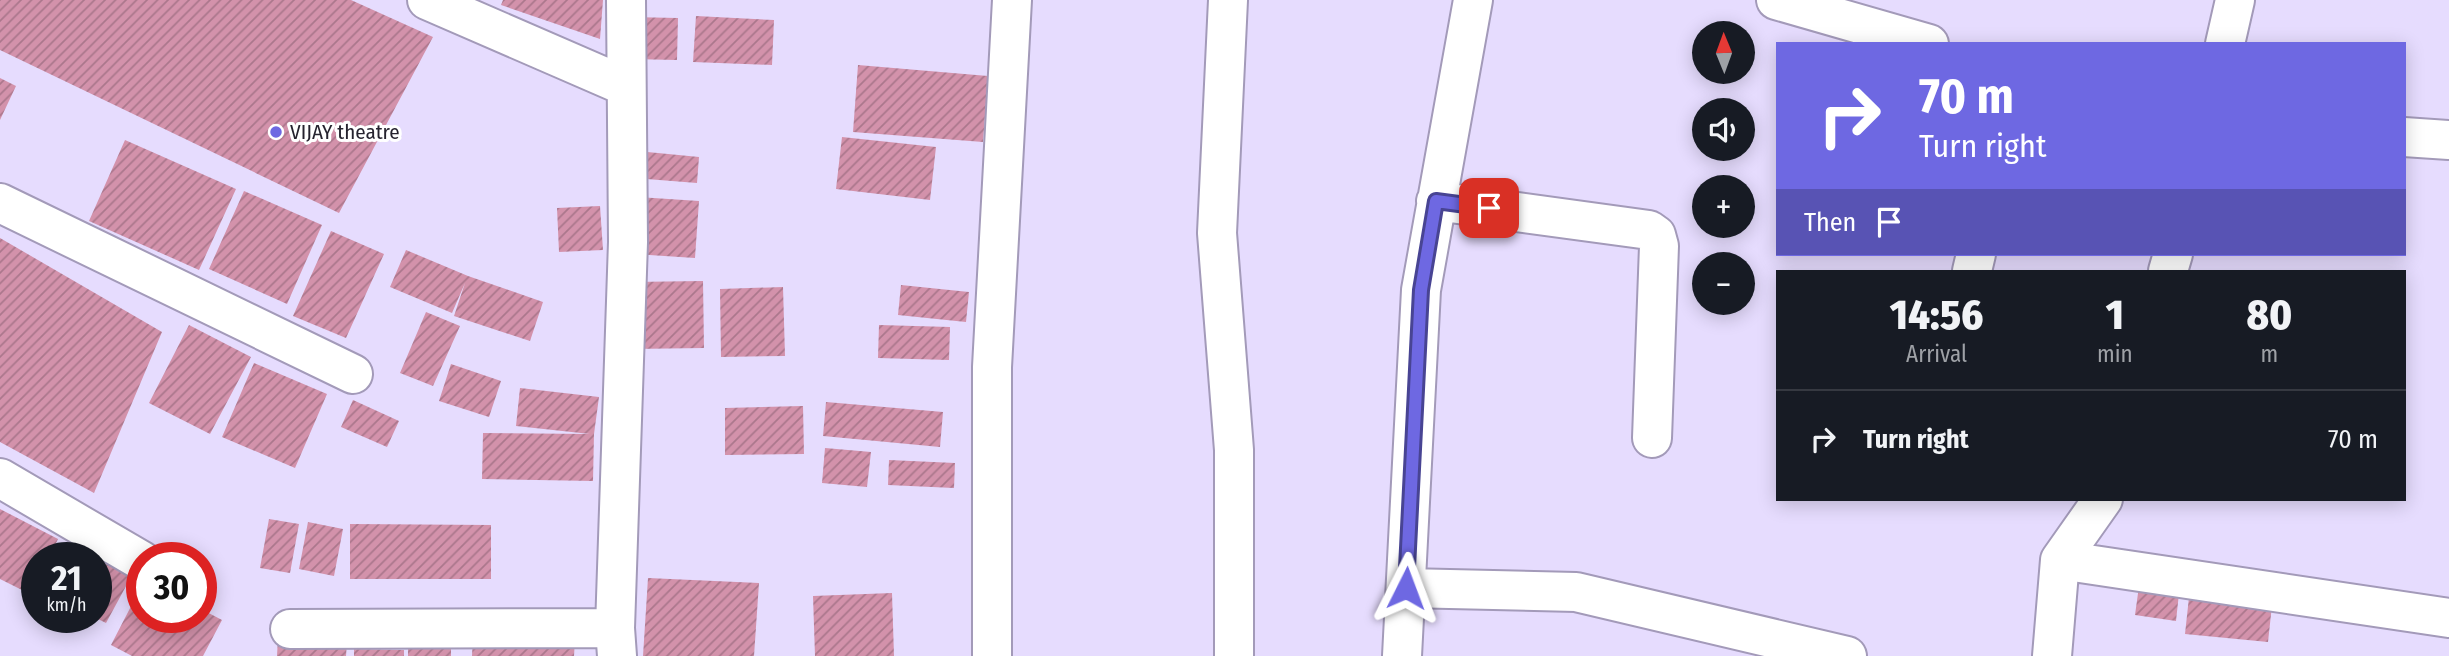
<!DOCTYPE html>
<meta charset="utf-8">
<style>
body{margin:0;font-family:"Fira Sans Condensed",sans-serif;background:#20242c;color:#f1f3f6;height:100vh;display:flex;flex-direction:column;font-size:26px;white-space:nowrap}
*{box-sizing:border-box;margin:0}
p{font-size:23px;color:#9ea1a6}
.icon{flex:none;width:38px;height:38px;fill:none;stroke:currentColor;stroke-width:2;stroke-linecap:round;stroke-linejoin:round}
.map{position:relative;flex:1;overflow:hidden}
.drawer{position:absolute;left:1776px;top:270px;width:630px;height:231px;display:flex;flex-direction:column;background:#171b24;border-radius:0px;box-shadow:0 4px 18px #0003}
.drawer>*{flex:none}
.top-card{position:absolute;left:1776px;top:42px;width:630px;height:214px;border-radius:0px;box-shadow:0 4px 18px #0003;background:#6e68e2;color:#fff;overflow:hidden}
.needle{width:46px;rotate:359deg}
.fabs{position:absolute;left:1692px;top:21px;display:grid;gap:14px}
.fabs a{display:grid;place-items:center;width:63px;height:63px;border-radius:50%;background:#171b24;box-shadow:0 4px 18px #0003;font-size:35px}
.speed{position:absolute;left:21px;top:542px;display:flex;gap:14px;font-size:35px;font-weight:700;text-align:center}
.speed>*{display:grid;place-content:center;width:91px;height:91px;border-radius:50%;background:#171b24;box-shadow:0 4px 18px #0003;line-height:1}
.speed small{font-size:18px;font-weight:400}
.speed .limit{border:10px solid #d22;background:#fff;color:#111}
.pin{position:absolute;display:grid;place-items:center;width:60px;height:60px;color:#fff;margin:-30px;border-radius:14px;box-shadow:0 4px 10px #0006}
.me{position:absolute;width:77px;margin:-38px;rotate:3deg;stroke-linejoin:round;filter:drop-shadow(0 0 5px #0008)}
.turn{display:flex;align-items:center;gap:24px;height:147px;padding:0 28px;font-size:32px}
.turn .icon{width:91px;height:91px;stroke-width:2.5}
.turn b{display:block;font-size:49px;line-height:60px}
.then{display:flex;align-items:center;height:66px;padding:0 28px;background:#0003;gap:14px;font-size:26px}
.eta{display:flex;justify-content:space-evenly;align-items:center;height:119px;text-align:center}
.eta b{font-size:42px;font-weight:800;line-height:49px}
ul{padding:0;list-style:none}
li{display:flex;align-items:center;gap:21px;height:98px;padding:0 28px;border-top:2px solid #363941}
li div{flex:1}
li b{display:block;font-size:26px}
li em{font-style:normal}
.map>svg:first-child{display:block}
.building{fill:url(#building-hatch)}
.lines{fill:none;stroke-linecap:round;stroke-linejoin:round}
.minor-casing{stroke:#a39ab9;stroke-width:42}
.minor{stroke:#fff;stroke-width:38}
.route-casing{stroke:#484493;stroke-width:18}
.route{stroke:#6e68e2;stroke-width:12}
.poi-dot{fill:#6e68e2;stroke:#fff;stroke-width:2.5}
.labels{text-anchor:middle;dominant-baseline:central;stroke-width:6;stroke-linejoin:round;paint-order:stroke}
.poi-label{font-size:21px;fill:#25222e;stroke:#fff;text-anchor:start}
</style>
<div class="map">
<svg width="2449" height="656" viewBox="0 0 2449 656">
<defs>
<pattern id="building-hatch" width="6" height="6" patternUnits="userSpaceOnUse" patternTransform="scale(1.75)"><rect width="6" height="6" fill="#d392ab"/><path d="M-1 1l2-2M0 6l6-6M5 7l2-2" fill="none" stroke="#ab778c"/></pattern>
</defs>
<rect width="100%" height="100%" fill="#e6dcfe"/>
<!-- building -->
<path class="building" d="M0,0h351l82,37 -94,176 -339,-163z
M503,0h100l-3,39 -99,-34z
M696,16l78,4 -2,45 -79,-3z
M630,17l48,1 -1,42 -48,-1z
M858,65l130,11 -5,66 -130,-10z
M0,78l16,8 -16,34z
M842,137l94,10 -6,53 -94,-11z
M125,140l111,49 -37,81 -110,-49z
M637,151l62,6 -2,26 -63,-5z
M244,191l78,34 -35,79 -78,-35z
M638,197l61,4 -4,57 -61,-4z
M600,206l3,44 -44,2 -2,-44z
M331,231l53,23 -38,84 -53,-22z
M0,238l162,94 -68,161 -94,-51z
M406,250l62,26 75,26 -13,39 -76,-25 11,-33 -13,30 -62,-26z
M703,281l1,67 -72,1 -1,-67z
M901,285l68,7 -3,30 -68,-7z
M783,287l2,69 -64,1 -1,-68z
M426,312l34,14 -27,60 -33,-13z
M189,325l62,32 -41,77 -61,-31z
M879,325l71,2 -1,33 -71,-2z
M254,363l73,31 -32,74 -73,-31z
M451,364l50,17 -12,36 -50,-16z
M520,388l79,9 -5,37 -1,47 -111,-2 1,-46 107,1 -74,-8z
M353,400l46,21 -12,26 -46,-20z
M826,402l117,10 -3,35 -117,-11z
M803,406l1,48 -79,1v-47z
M825,448l46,4 -4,35 -45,-4z
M889,460l66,3 -1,25 -66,-3z
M0,509l58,30 -9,19h-12v23l-7,13 -30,-15z
M269,519l30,5 -9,49 -30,-5z
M308,522l35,7 -9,47 -35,-7z
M350,524l141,1v54h-141z
M80,532l58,32 -32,59 -10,-5v-60h-31z
M648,578l111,5 -5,73h-111z
M2140,579l40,5 -4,37 -41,-6z
M142,585v33h59v-9l21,11 -19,36h-71l-21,-11z
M2190,588l83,8 -5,46 -83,-8z
M892,593l2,63h-79l-2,-60z
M473,634l102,5 -1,17h-102z
M278,638l69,4 -1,14h-69z
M451,638v18h-43v-16z
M354,649l50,1v6h-50z"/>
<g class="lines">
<defs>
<path id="minor" d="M427,0l198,86
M1228,0l-11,233 17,217v206
M1776,0l153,44
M2225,44l10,-44
M2404,137l45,3
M1436,201l213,29 7,5 3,11 -7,192
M0,203l353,171
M1972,271l4,-17
M2168,271l5,-17
M0,478l142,83
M2103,499l-43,61 389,58
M1406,588l170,4 271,64
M290,629l325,-1
M617,656l-2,-28 13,-386 -2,-242
M992,656v-289l20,-367
M1402,656l19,-366 52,-290
M2052,656l8,-96"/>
</defs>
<!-- minor casing -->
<use href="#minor" class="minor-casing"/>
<!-- minor -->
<use href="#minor" class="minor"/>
</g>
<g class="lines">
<defs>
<path id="route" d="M1406,588l15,-298 15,-89 53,7"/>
</defs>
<!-- route casing -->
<use href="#route" class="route-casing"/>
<!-- route -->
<use href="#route" class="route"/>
</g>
<!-- markers -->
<circle class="poi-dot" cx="276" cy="132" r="7"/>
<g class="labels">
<!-- poi labels -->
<g class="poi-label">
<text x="290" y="132">VIJAY theatre</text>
</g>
</g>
</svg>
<div class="fabs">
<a><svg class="needle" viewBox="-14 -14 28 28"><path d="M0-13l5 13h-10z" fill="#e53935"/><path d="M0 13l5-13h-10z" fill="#9ea1a6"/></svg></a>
<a><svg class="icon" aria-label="sound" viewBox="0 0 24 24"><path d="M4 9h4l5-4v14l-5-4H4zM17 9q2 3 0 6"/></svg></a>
<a>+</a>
<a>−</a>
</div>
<div class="speed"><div>21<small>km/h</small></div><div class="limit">30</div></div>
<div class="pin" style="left:1489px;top:208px;background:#d93025"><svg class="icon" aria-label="arrive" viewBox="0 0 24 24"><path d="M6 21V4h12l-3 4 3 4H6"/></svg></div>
<svg class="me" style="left:1406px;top:588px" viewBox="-20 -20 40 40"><path d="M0-17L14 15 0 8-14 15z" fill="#6e68e2" stroke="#fff" stroke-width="4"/></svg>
<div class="top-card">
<div class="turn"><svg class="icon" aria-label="right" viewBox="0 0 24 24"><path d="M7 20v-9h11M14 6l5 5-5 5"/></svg><div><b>70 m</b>Turn right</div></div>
<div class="then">Then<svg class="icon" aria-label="arrive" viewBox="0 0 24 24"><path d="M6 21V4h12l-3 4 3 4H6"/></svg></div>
</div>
<section class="drawer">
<div class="eta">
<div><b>14:56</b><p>Arrival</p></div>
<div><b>1</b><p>min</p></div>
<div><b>80</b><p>m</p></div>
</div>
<ul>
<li><svg class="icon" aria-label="right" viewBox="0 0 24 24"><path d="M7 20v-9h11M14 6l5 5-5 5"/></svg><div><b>Turn right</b></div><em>70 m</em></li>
</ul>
</section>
</div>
